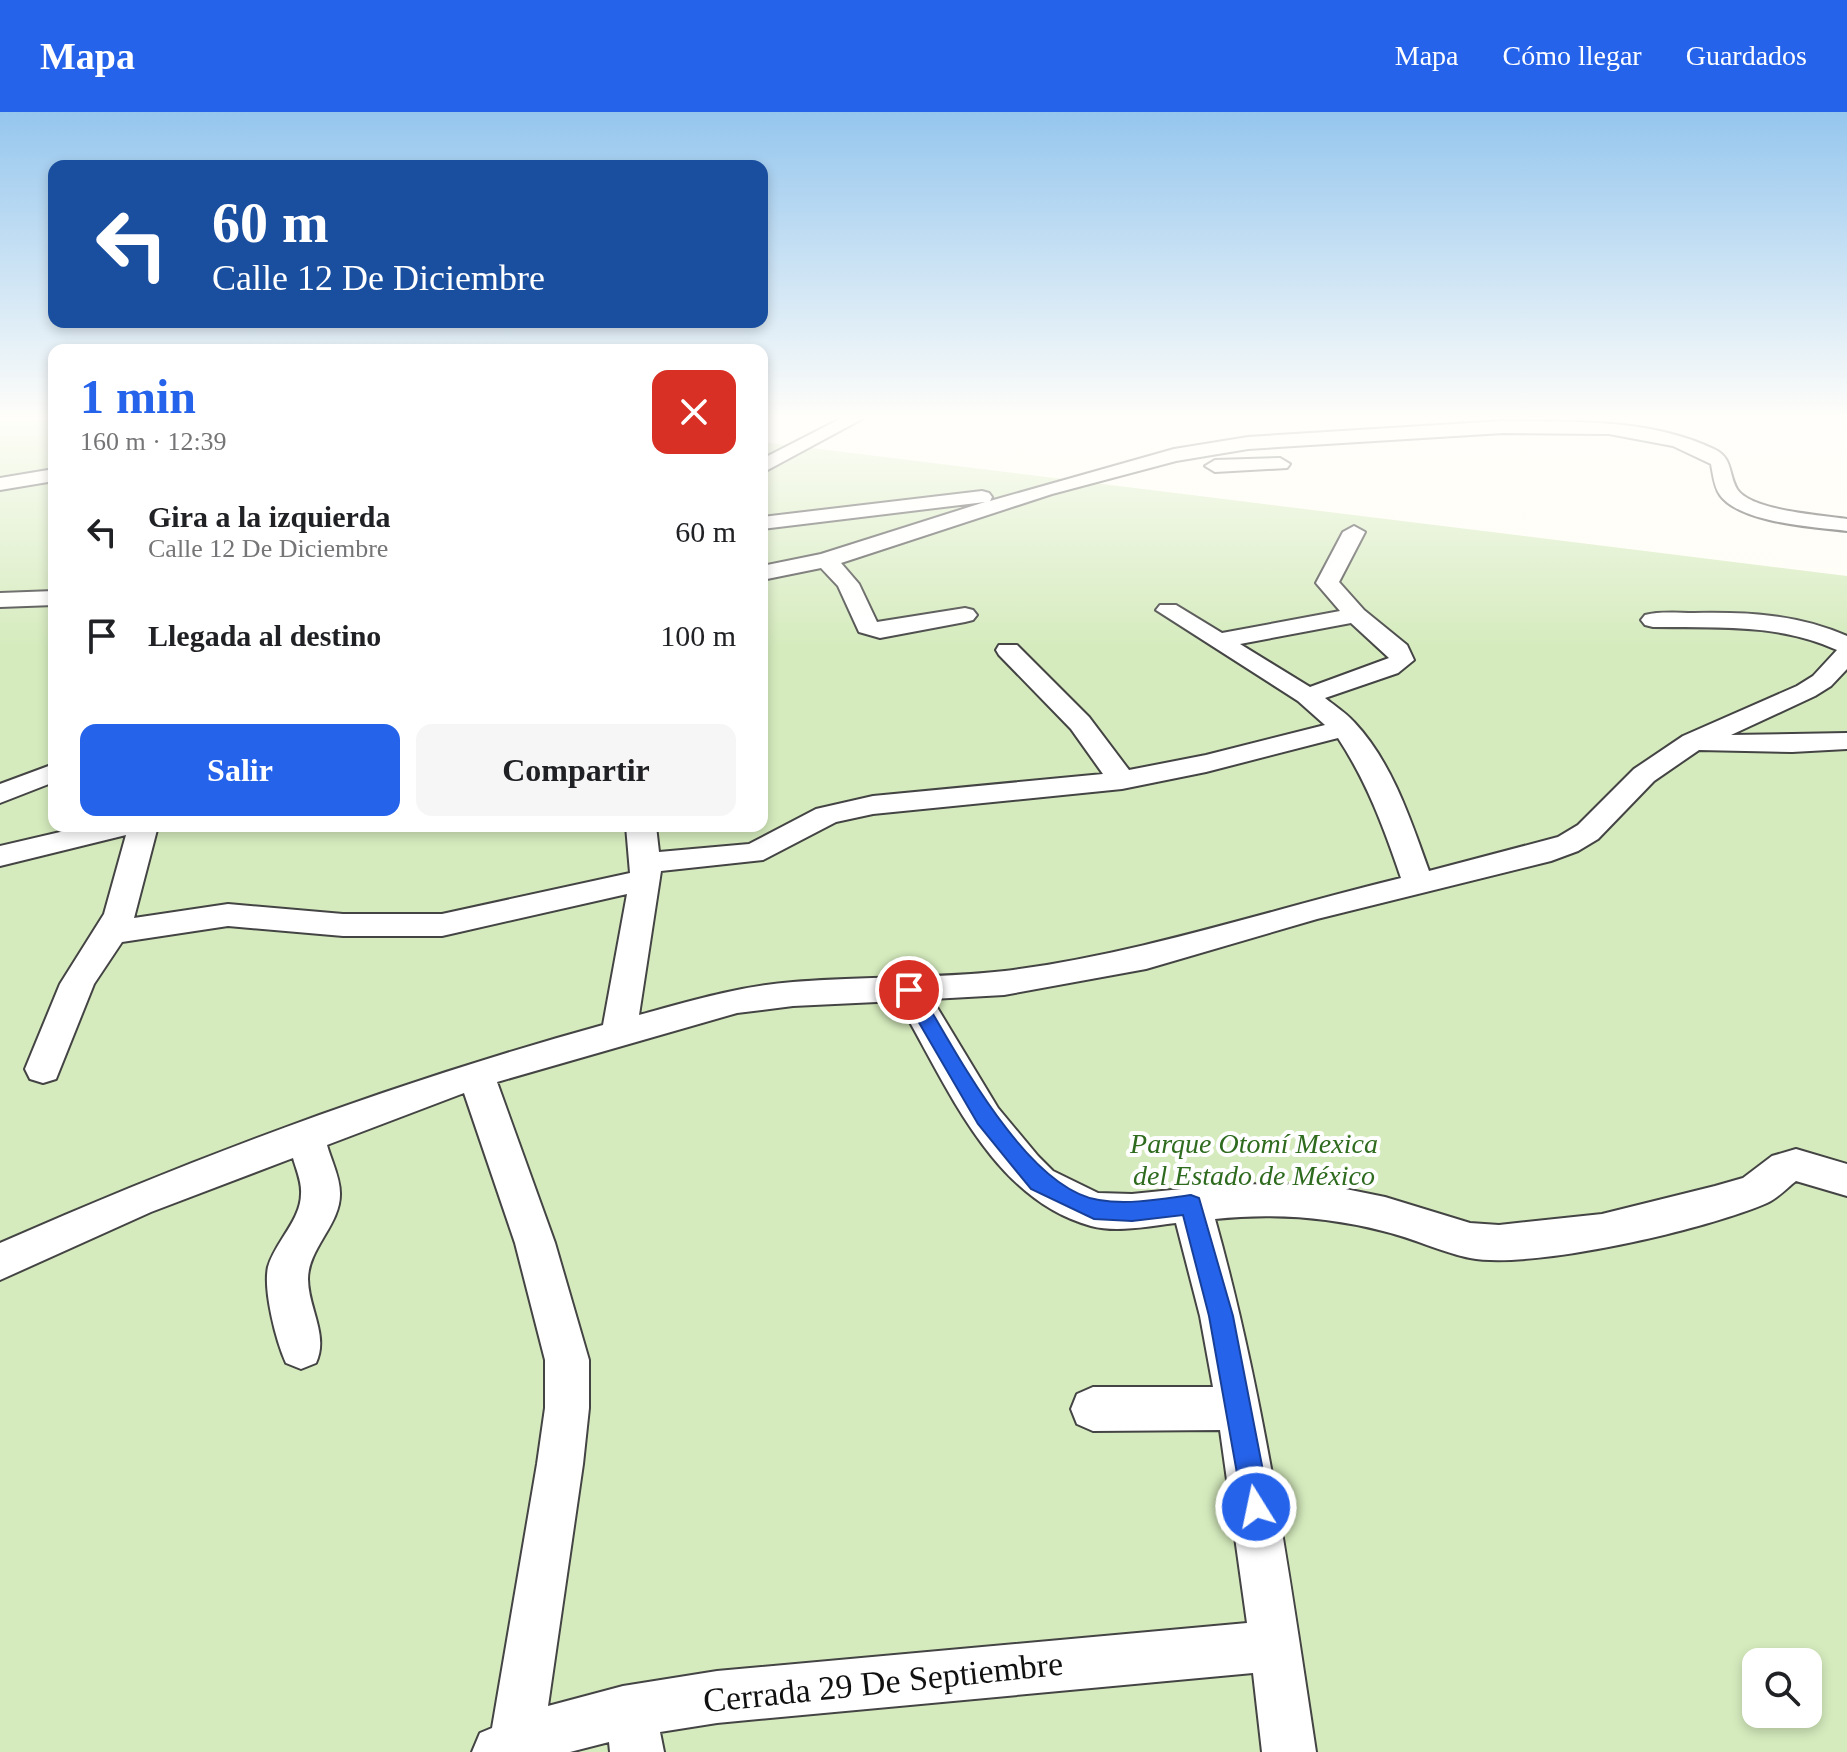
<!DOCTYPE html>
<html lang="es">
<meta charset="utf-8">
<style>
body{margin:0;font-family:Georgia,serif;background:#f6f6f6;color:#202124;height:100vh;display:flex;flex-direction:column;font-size:30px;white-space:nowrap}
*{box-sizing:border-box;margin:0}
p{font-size:26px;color:#757577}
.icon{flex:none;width:44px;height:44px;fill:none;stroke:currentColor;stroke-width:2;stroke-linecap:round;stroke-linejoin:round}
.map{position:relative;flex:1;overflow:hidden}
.details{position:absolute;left:48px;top:232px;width:720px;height:488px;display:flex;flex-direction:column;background:#fff;border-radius:16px;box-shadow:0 4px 12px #0003}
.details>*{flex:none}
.guide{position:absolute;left:48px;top:48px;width:720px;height:168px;border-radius:16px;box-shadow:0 4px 12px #0003;background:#1a4fa0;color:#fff;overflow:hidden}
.tools{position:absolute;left:1742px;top:1536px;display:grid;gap:16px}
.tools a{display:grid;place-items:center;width:80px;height:80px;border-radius:16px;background:#fff;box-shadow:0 4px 12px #0003;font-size:40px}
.pin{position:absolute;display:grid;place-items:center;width:68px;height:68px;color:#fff;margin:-34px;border:4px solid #fff;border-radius:50%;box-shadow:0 2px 8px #0007}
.me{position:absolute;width:88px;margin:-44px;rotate:350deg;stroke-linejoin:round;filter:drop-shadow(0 0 6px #0008)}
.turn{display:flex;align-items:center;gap:28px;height:168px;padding:0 32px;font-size:36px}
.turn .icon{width:104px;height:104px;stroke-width:2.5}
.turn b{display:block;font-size:56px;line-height:68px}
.round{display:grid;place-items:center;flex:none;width:84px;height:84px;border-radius:16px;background:#f6f6f6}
.overview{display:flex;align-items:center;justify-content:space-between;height:136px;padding:0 32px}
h1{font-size:48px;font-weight:600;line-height:60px;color:#2563eb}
.primary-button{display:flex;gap:16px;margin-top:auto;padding:16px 32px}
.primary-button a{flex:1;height:92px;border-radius:16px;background:#2563eb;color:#fff;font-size:32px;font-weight:600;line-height:92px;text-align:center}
.primary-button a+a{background:#f6f6f6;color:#202124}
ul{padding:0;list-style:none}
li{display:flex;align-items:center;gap:24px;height:104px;padding:0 32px}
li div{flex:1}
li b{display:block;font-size:30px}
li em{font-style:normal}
header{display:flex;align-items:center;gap:48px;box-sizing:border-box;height:112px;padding:0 40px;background:#2563eb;color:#fff}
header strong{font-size:38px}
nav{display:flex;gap:44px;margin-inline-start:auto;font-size:28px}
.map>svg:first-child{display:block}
.green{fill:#d5ebbd;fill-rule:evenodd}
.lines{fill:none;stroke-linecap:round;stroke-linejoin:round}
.minor-casing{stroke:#444;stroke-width:4}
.minor{fill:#fff;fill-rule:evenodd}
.route{fill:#2563eb;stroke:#184099;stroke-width:2}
.labels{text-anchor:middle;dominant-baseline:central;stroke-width:8;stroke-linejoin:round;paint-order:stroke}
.park-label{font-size:28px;font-style:italic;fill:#2f6b1f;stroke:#fff}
.near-street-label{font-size:34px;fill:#111;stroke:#fff}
</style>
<header>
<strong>Mapa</strong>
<nav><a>Mapa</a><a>Cómo llegar</a><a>Guardados</a></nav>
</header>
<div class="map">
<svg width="1847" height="1640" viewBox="0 0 1847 1640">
<rect width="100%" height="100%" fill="#fffdf5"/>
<!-- green -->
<path class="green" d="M0,307h54v407h708v-384l1085,134v1176h-1847zM1756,1550h52v52h-52z"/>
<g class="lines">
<defs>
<path id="minor" d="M840,307h22l-100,54v-14z
M1503,309c70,1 145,-3 211,28 19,9 14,24 23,40 14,22 85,26 110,30v12c-33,-4 -107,-8 -127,-36 -6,-8 -7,-21 -9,-31l-38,-18 -64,-12 -106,-1 -255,16 -72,12 -124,33 -211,69 18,21 18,38 88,-14 8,2 4,5 -4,5 -8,2 -85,16 -21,-6 -21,-46 -17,-18 -59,12v-14l59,-12 164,-52 -223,27v-12l220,-26 7,2 3,4 -2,4 184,-52 74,-12z
M1280,346l10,6 -3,4 -72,4 -10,-6 10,-6z
M54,357v12l-54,9v-12z
M1354,414l11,6 -26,50 25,28 43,35 7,15 -16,13 -73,25c10,8 21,15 29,24 38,40 57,99 75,149l129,-34 20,-12 56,-56 49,-33 114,-50 16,-10 24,-26c-59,-27 -120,-22 -184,-23l-8,-2 -4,-5 4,-5c15,-4 33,-2 49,-2 53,-1 104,1 153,23v33l-16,17 -16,10 -84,39 116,-2v16l-55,3 -93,-2 -45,31 -56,58 -20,12 -27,10 -234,58 -171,50 -142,26 -72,4 66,109 40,48 15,15 45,22 34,1 99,-10 95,1 59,12 85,26 29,2 103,-11 113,-28 28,-8 29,-22 24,-7 51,15v32l-51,-15c-9,7 -18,17 -29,22 -59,26 -234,67 -297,55 -29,-6 -57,-20 -87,-27 -54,-14 -112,-18 -168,-12 49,175 74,353 101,533h-54l-9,-79 -536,50 -57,9 4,20h-54l-1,-10 -39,10h-98l8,-19 12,-5 45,-264 8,-56v-48l-30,-117 -51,-150 -137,52c4,15 13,32 13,48 1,31 -32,55 -32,86 0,29 21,56 8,84l-15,6 -15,-6c-10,-22 -23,-73 -18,-96 7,-25 33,-47 33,-73 1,-12 -5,-25 -8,-36l-142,54 -151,68v-37c197,-87 396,-161 603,-218l24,-131 -185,42h-99l-115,-10 -106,16 -28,42 -38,95 -13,4 -13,-4 -5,-10 35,-85 44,-70 22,-79 -126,31v-20l86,-20h72l-24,92 94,-14 115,10h99l188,-41 -4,-47h30l3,26 90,-8 67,-35 57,-13 230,-22 -32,-45 -72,-74 -3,-5 3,-5h18l72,72 40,53 77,-15 119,-30 -27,-24 -142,-91 4,-5h16l46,28 118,-22 -24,-28 27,-51zM1351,511l38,35 -79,29 -70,-43zM1338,626c29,44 46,90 63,140 -132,32 -261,76 -396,93 -70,8 -142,5 -212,11 -53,4 -103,19 -154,33l22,-144 102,-11 73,-38 37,-8 249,-25 84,-17zM898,889c48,82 93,198 193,225 26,7 59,0 85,-3l24,93 13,71h-120l-16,7 -6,15 6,15 16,7 127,-1 27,193 -530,48 -94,15 -75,20 35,-242 6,-56v-48l-34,-117 -58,-161 240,-69 56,-7z
M54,479v14l-54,2v-14z
M54,652v18l-54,21v-19z"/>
</defs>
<!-- minor casing -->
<use href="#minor" class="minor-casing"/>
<!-- minor -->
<use href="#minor" class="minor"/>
</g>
<!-- sky -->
<linearGradient id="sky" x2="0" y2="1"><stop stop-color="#95c6ee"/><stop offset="0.57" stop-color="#fffefa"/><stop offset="1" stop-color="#fffefa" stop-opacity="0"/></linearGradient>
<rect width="1847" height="536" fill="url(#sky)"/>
<!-- route -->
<path class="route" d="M909,871l7,2c37,61 109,204 183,215 30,5 62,-1 92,-5l8,3 34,118 37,191 -4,9 -10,4 -9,-4 -4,-9 -34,-191 -26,-101 -51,6 -38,-2 -63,-30 -53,-65 -78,-134z"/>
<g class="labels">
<!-- park labels -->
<g class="park-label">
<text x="1254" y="1031">Parque Otomí Mexica<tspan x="1254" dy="32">del Estado de México</tspan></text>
</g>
<!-- near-street labels -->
<g class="near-street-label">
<text transform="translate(883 1570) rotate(-6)">Cerrada 29 De Septiembre</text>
</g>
</g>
</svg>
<div class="tools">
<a><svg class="icon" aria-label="search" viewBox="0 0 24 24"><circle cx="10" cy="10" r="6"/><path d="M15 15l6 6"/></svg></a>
</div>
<div class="pin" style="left:909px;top:878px;background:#d93025"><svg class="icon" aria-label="arrive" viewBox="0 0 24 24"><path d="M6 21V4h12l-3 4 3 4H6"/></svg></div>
<svg class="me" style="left:1256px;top:1395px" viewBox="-20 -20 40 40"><circle r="17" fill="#2563eb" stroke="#fff" stroke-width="3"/><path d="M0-11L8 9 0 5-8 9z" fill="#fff"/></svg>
<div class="guide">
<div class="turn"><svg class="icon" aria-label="left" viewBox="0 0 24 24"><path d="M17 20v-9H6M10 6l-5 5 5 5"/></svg><div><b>60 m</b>Calle 12 De Diciembre</div></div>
</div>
<section class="details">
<div class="overview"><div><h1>1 min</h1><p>160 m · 12:39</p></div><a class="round" style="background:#d93025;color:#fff"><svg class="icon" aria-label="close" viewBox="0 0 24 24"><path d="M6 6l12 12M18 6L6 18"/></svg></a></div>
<ul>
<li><svg class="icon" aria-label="left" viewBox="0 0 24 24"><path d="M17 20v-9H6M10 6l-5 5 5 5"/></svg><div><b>Gira a la izquierda</b><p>Calle 12 De Diciembre</p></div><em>60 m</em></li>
<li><svg class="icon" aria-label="arrive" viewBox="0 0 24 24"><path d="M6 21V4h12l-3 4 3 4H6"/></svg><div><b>Llegada al destino</b></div><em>100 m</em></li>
</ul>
<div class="primary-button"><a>Salir</a><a>Compartir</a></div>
</section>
</div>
